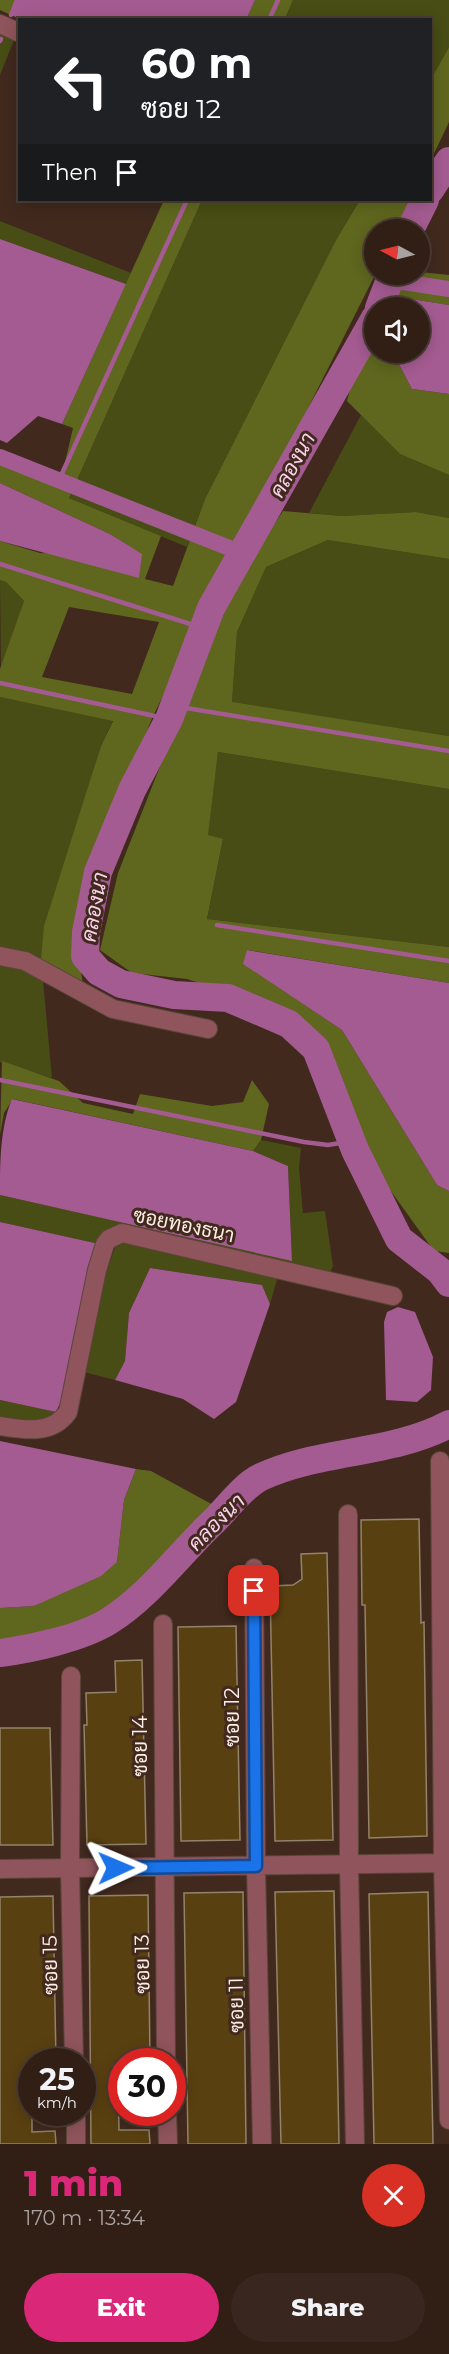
<!DOCTYPE html>
<meta charset="utf-8">
<style>
body{margin:0;font-family:Montserrat,Sarabun,sans-serif;background:#39271f;color:#f1f3f6;height:100vh;display:flex;flex-direction:column;font-size:22px;white-space:nowrap}
*{box-sizing:border-box;margin:0}
p{font-size:20px;color:#a8a2a1}
.icon{flex:none;width:33px;height:33px;fill:none;stroke:currentColor;stroke-width:2;stroke-linecap:round;stroke-linejoin:round}
.map{position:relative;height:2144px;overflow:hidden}
.drawer{display:flex;flex-direction:column;background:#311f16;flex:1}
.drawer>*{flex:none}
.hud{position:absolute;left:18px;top:18px;width:414px;height:183px;border-radius:0px;box-shadow:0 3px 15px #0003,0 0 0 2px #4c3d35;background:#202124;color:#fff;overflow:hidden}
.needle{width:39px;rotate:277deg}
.controls{position:absolute;left:364px;top:219px;display:grid;gap:12px}
.controls a{display:grid;place-items:center;width:66px;height:66px;border-radius:50%;background:#311f16;box-shadow:0 3px 15px #0003,0 0 0 2px #4c3d35;font-size:30px}
.speed{position:absolute;left:18px;top:2048px;display:flex;gap:12px;font-size:30px;font-weight:700;text-align:center}
.speed>*{display:grid;place-content:center;width:78px;height:78px;border-radius:50%;background:#311f16;box-shadow:0 3px 15px #0003,0 0 0 2px #4c3d35;line-height:1}
.speed small{font-size:15px;font-weight:400}
.speed .limit{border:9px solid #d22;background:#fff;color:#111}
.pin{position:absolute;display:grid;place-items:center;width:51px;height:51px;color:#fff;margin:-26px;border-radius:12px;box-shadow:0 3px 9px #0006}
.me{position:absolute;width:66px;margin:-33px;rotate:89deg;stroke-linejoin:round;filter:drop-shadow(0 0 4px #0008)}
.turn{display:flex;align-items:center;gap:21px;height:126px;padding:0 24px;font-size:27px}
.turn .icon{width:78px;height:78px;stroke-width:2.5}
.turn b{display:block;font-size:42px;line-height:51px}
.then{display:flex;align-items:center;height:57px;padding:0 24px;background:#0003;gap:12px;font-size:22px}
.round{display:grid;place-items:center;flex:none;width:63px;height:63px;border-radius:32px;background:#39271f}
.overview{display:flex;align-items:center;justify-content:space-between;height:102px;padding:0 24px}
h1{font-size:36px;font-weight:800;line-height:45px;color:#db2777}
.cta{display:flex;gap:12px;margin-top:auto;padding:12px 24px}
.cta a{flex:1;height:69px;border-radius:36px;background:#db2777;color:#fff;font-size:24px;font-weight:800;line-height:69px;text-align:center}
.cta a+a{background:#39271f;color:#f1f3f6}
.map>svg:first-child{display:block}
.green{fill:#474d14}
.forest{fill:#5f661e;fill-rule:evenodd}
.water{fill:#a45b91}
.lines{fill:none;stroke-linecap:round;stroke-linejoin:round}
.stream{stroke:#a45b91;stroke-width:4.5}
.canal{stroke:#a45b91;stroke-width:16}
.river{stroke:#a45b91;stroke-width:28}
.building{fill:#594011;stroke:#92836a;stroke-width:1.5}
.minor-casing{stroke:#5b453a;stroke-width:20}
.minor{stroke:#8f545c;stroke-width:18}
.route-casing{stroke:#114b97;stroke-width:15}
.route{stroke:#1a73e8;stroke-width:10}
.labels{text-anchor:middle;dominant-baseline:central;stroke-width:6;stroke-linejoin:round;paint-order:stroke}
.street-label{font-size:20px;fill:#feeee6;stroke:#41291e}
.water-label{font-size:21px;font-style:italic;fill:#fad1ed;stroke:#41291e}
</style>
<div class="map">
<svg width="449" height="2144" viewBox="0 0 449 2144">
<rect width="100%" height="100%" fill="#41291e"/>
<!-- green -->
<path class="green" d="M293,0h156v47l-18,32 -1,-59h-145z
M0,32l14,8 -14,35z
M202,200h158l-24,40 -131,259 -18,48 -118,-49z
M0,221l131,52 -5,11 -126,-45z
M392,296l13,2 -3,9 -13,1z
M361,415l39,39 49,21v43l-33,-6 -74,4 -33,-3z
M328,540l121,19v177l-217,-33 5,-71 29,-65z
M0,580l6,2 18,19 -23,68z
M0,697l113,23 -12,26 -60,213 11,119 -52,-16z
M218,752l231,37v158l-242,-28 16,-79 -16,-5z
M261,1140l40,8 -2,20 4,45 22,-2 8,55 -9,20 -46,-10 -8,28 -8,-19 -112,-17 -21,45 -4,48 -10,19 -31,-8 17,-85 14,-39 -115,-26v-27l292,65 -4,-94 -35,-15z
M0,1400l56,12 -3,7 -21,5 -32,-6z"/>
<!-- forest -->
<path class="forest" d="M0,0h17l-6,15 -11,-5z
M255,0h38l-8,19 -39,1z
M449,47v75l-18,38v-81z
M164,200h38l-133,298 92,38 -16,43 28,7 32,-87 131,-259 24,-40h52l-14,29 -23,1v45l-222,441 -69,170 -9,50 8,48 -20,-8 -22,-17 3,-33 57,-180 12,-25 -113,-24v-28l24,-68 -18,-19 -6,-2v-39l40,12 102,2 -32,-21 -110,-51v-31l62,23 11,-47 -11,-4zM69,607l90,15 -27,72 -90,-17z
M420,272l29,3v30l-57,-9 10,-21 18,-1z
M375,344v8l18,1 19,36 37,5v81l-49,-21 -53,-53 8,-31z
M283,511l59,5 74,-4 33,6v41l-121,-19 -62,27 -29,65 -5,70 217,34v53l-231,-37 -10,83 15,4 -16,80 242,28v36l-201,-33 -4,14 98,66 95,155 12,6v62l-15,-2 -54,-75 -55,-118 -54,-52 -84,-27 -55,-6 -32,-23 18,-77 110,-279z
M2,1061l57,20 24,22 50,11 7,-20 72,12 31,-4 9,-22 17,24 -8,36 -8,11 -240,-52 -9,14 -4,22z
M136,1469l15,2 64,35 -33,36 -82,76 -64,20 -36,4v-34l34,-2 83,-44 7,-62z"/>
<!-- water -->
<path class="water" d="M17,0h238l-9,20 -225,-1 -10,-4z
M0,239l126,45 -64,140 -24,-8 -31,27 -7,-3z
M405,298l44,7v89l-37,-5 -19,-36 27,-1v-44l-18,-1z
M0,483l110,51 32,20 -3,24 -139,-37z
M247,950l202,33v208l-12,-6 -95,-155 -99,-66z
M12,1099l241,52 35,15 4,95 -292,-66c0,-33 0,-67 12,-96z
M0,1222l99,22 -36,153 -7,15 -56,-12z
M150,1268l112,17 8,19 -34,98 -22,17 -31,-20 -68,-19 10,-19 4,-48z
M398,1307l17,5 18,45 -2,33 -14,12 -31,-2 -2,-78 3,-10z
M0,1441l136,28 -12,31 -7,62 -16,14 -67,30 -34,2z"/>
<g class="lines">
<!-- stream -->
<path class="stream" d="M11,15l6,-15
M269,20l9,-20
M0,41l1,-2
M59,480l128,-280
M0,564l203,64
M0,683l169,36
M174,706l275,45
M217,925l232,36
M0,1080l304,62 24,3 24,-4"/>
<!-- canal -->
<path class="canal" d="M390,280l59,9
M0,457l242,96"/>
<!-- river -->
<path class="river" d="M430,190l19,-29
M410,230l15,-30
M379,308l13,-34
M375,318l-164,290 -42,111 -37,71 -34,82 -12,60 -1,24 14,16 22,12 53,11 54,3 61,26 27,25 39,101 44,89 41,32 9,12
M0,1653c31,-4 82,-15 109,-32 40,-25 71,-68 105,-100 14,-14 30,-36 47,-44 60,-28 130,-22 188,-53"/>
</g>
<!-- building -->
<path class="building" d="M419,1519l2,104 3,-1 3,214 -58,2 -4,-233h-3l-1,-85z
M327,1553l6,287 -58,1 -5,-255 23,-1 9,-6 -1,-25z
M236,1626l4,214 -59,1 -3,-214z
M142,1660l4,184 -59,1 -3,-120h3l-1,-32 30,-1 -1,-31z
M0,1728h50l3,117h-53z
M334,1891l5,253h-58l-6,-252z
M243,1892l3,252h-58l-4,-251z
M428,1892l5,252h-59l-5,-250z
M148,1895l2,166h-32v16l1,53h30l1,14h-59l-2,-248z
M53,1896l3,165h-24v71l23,-1 1,13h-56v-247z"/>
<g class="lines">
<defs>
<path id="minor" d="M0,24l20,9
M0,956l25,5 88,48 95,20
M0,1426c25,4 52,9 68,-14l29,-142 8,-26 4,-5 13,-6 271,63
M440,1461l3,402 6,257
M348,1514l1,351 6,279
M254,1568l2,298 6,278
M163,1624l3,437
M71,1676l-1,192 4,193
M0,1869l449,-6
M76,2112v32
M167,2112l1,32"/>
</defs>
<!-- minor casing -->
<use href="#minor" class="minor-casing"/>
<!-- minor -->
<use href="#minor" class="minor"/>
</g>
<g class="lines">
<defs>
<path id="route" d="M116,1868l140,-2 -2,-275"/>
</defs>
<!-- route casing -->
<use href="#route" class="route-casing"/>
<!-- route -->
<use href="#route" class="route"/>
</g>
<g class="labels">
<!-- street labels -->
<g class="street-label">
<text transform="translate(184 1225) rotate(12)">ซอยทองธนา</text>
<text transform="translate(232 1717) rotate(-90)">ซอย 12</text>
<text transform="translate(140 1746) rotate(-90)">ซอย 14</text>
<text transform="translate(142 1964) rotate(-91)">ซอย 13</text>
<text transform="translate(50 1965) rotate(-91)">ซอย 15</text>
<text transform="translate(236 2005) rotate(-91)">ซอย 11</text>
</g>
<!-- water labels -->
<g class="water-label">
<text transform="translate(292 465) rotate(-61)">คลองนา</text>
<text transform="translate(94 907) rotate(-80)">คลองนา</text>
<text transform="translate(216 1522) rotate(-45)">คลองนา</text>
</g>
</g>
</svg>
<div class="controls">
<a><svg class="needle" viewBox="-14 -14 28 28"><path d="M0-13l5 13h-10z" fill="#e53935"/><path d="M0 13l5-13h-10z" fill="#a8a2a1"/></svg></a>
<a><svg class="icon" aria-label="sound" viewBox="0 0 24 24"><path d="M4 9h4l5-4v14l-5-4H4zM17 9q2 3 0 6"/></svg></a>
</div>
<div class="speed"><div>25<small>km/h</small></div><div class="limit">30</div></div>
<div class="pin" style="left:254px;top:1591px;background:#d93025"><svg class="icon" aria-label="arrive" viewBox="0 0 24 24"><path d="M6 21V4h12l-3 4 3 4H6"/></svg></div>
<svg class="me" style="left:116px;top:1868px" viewBox="-20 -20 40 40"><path d="M0-17L14 15 0 8-14 15z" fill="#1a73e8" stroke="#fff" stroke-width="4"/></svg>
<div class="hud">
<div class="turn"><svg class="icon" aria-label="left" viewBox="0 0 24 24"><path d="M17 20v-9H6M10 6l-5 5 5 5"/></svg><div><b>60 m</b>ซอย 12</div></div>
<div class="then">Then<svg class="icon" aria-label="arrive" viewBox="0 0 24 24"><path d="M6 21V4h12l-3 4 3 4H6"/></svg></div>
</div>
</div>
<section class="drawer">
<div class="overview"><div><h1>1 min</h1><p>170 m · 13:34</p></div><a class="round" style="background:#d93025;color:#fff"><svg class="icon" aria-label="close" viewBox="0 0 24 24"><path d="M6 6l12 12M18 6L6 18"/></svg></a></div>
<div class="cta"><a>Exit</a><a>Share</a></div>
</section>
